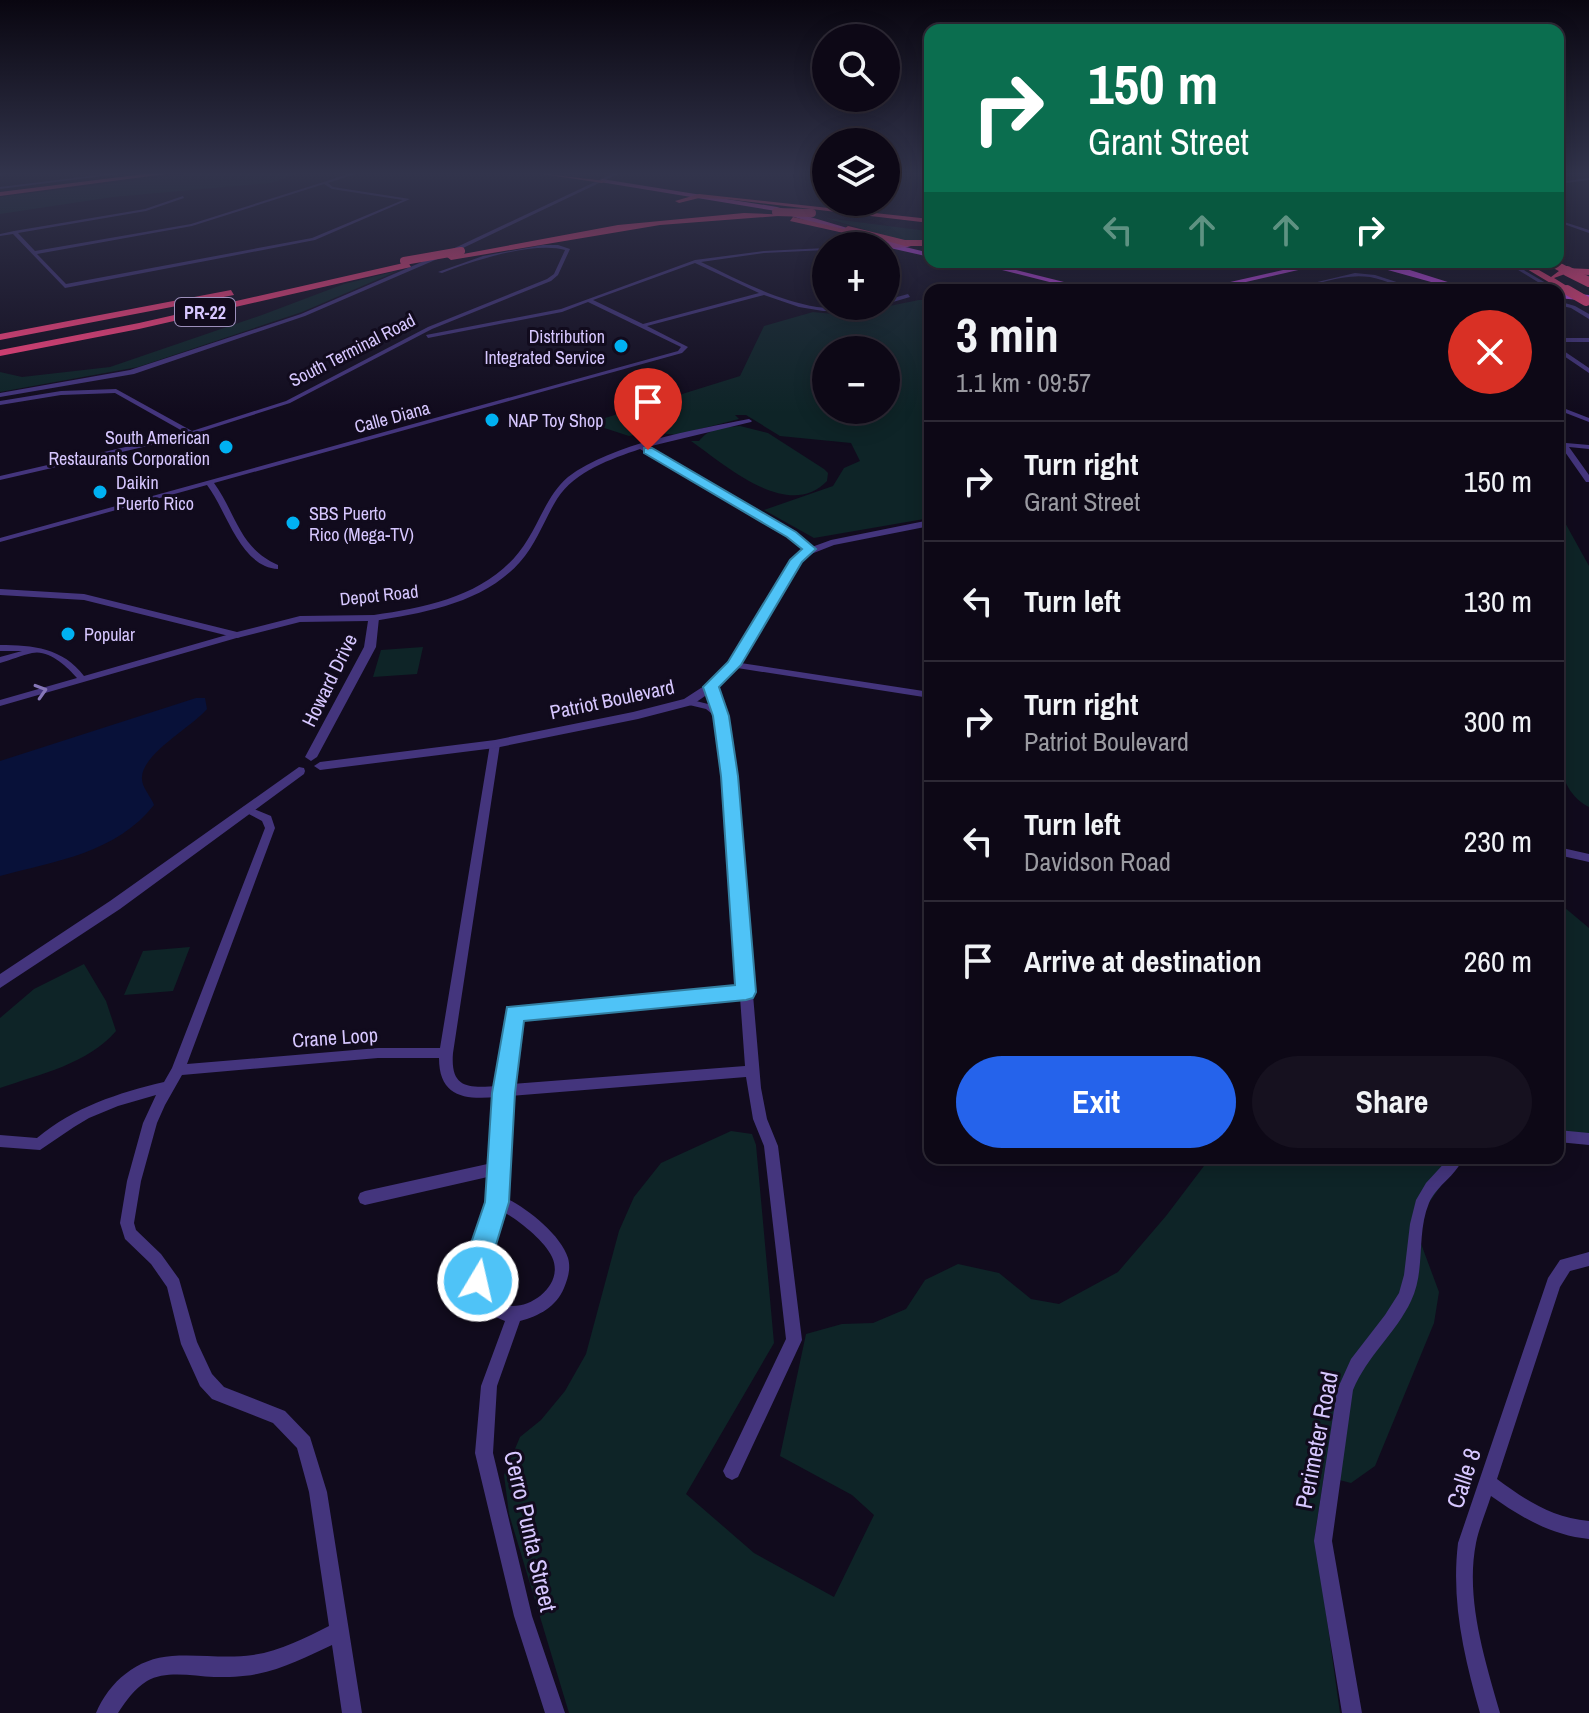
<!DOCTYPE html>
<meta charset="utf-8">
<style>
body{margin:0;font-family:"Archivo Narrow",sans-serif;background:#16111f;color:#f1f3f6;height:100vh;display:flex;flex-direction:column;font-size:30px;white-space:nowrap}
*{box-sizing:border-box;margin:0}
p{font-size:26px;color:#9a9aa1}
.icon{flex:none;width:44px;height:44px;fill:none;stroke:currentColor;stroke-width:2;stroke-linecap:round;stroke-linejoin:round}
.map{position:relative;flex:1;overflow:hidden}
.details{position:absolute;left:924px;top:284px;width:640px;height:880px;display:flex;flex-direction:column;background:#0d0816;border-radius:16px;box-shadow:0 4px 20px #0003,0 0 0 2px #2d2935}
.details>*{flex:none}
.guide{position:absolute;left:924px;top:24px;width:640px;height:244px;border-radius:16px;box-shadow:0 4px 20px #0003,0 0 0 2px #2d2935;background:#0b6e4f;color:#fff;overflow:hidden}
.controls{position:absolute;left:812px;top:24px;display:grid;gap:16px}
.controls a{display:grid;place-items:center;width:88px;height:88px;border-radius:50%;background:#0d0816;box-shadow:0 4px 20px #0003,0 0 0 2px #2d2935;font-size:40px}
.pin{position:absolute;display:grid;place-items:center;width:68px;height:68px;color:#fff;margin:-82px -34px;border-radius:50% 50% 50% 0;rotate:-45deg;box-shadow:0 0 8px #0007}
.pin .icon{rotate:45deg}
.me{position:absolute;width:88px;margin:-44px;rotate:9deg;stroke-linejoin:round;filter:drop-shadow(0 0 6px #0008)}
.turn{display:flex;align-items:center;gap:28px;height:168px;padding:0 32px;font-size:36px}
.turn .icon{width:104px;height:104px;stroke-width:2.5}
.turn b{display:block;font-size:56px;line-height:68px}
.lanes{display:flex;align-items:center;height:76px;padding:0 32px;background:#0003;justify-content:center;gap:40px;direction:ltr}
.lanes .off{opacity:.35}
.round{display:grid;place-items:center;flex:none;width:84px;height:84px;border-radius:42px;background:#16111f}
.summary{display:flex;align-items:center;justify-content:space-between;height:136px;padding:0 32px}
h1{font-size:48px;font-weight:800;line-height:60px}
.action{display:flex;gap:16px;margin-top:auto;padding:16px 32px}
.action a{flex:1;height:92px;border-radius:48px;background:#2563eb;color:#fff;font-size:32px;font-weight:800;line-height:92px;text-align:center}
.action a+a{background:#16111f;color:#f1f3f6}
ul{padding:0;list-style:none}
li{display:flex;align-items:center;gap:24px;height:120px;padding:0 32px;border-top:2px solid #2d2935}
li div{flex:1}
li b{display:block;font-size:30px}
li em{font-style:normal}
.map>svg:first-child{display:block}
.green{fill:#0e2427;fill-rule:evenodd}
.water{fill:#081139}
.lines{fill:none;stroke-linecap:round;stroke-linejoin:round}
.minor{fill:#44357d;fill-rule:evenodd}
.tertiary{fill:#44357d;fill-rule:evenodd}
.primary{fill:#db4eff;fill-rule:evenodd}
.trunk{fill:#ed48be;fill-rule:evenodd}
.motorway{fill:#ff427d;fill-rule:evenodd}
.motorway-bridge-far1{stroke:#ff427d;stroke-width:8}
.motorway-bridge{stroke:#ff427d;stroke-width:10}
.oneway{stroke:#8677b8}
.route{fill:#4fc3f7;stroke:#337fa1;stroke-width:2}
.poi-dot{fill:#00b1f2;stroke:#110b1d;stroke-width:3}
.labels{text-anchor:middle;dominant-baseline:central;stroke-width:6;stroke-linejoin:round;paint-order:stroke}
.shield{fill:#110b1d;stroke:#9c8fbb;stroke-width:2}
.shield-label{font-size:18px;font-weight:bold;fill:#d7c7ff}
.far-poi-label{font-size:18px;fill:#d7c7ff;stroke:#110b1d;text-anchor:start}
.far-street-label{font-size:18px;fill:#d7c7ff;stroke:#110b1d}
.street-label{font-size:20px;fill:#d7c7ff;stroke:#110b1d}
.near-street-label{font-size:24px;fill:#d7c7ff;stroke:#110b1d}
</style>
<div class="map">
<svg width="1589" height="1713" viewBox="0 0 1589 1713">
<rect width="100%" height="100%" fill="#110b1d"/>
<!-- green -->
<path class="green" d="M299,173l-28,10 -158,14 -113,17v-17l187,-23z
M826,218l101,13h3v11h-23z
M397,271l-95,41 -164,55 -138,25v-20l22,5 88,-10 152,-52 82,-31z
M919,300h11v218l-116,20 -50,-28 69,-24 11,-18 16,-7 -9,-18 -71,-7 -34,-21h-11l4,4 -62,16 -28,-3 -20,4 -40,-13 151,-47 24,-50 49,-14 31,3zM826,350h60v60h-60z
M740,426l28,7 56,36 4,4 -1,8c-39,41 -103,-17 -136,-40h8c10,-13 25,-14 41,-15z
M1558,510l31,56v241c-39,-20 -31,-74 -31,-109l6,-2 -6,-38z
M423,647l-6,27 -44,3 8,-27z
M1558,902l31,26v205h-31z
M190,947l-17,44 -49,4 19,-44z
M84,964l22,37 10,30c-28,33 -76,43 -116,57v-70l34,-29z
M731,1131l21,3 4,11 18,198 -88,151 68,59 80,44 40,-82 -22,-20 -72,-39 26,-122 36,-10 31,-1 33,-14 19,-29 33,-16 41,9 32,26 28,5 59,-32 48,-56 44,-58h246l-2,9 -28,40 -6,34 19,51 -5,31 -59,143 -24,17 -27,-7 -9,58 25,179h-771l-60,-199 -5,-39 16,-38 21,-17 24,-29 21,-37 33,-123 15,-34 27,-34z"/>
<!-- water -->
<path class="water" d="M196,698h9l2,11c-15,18 -64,44 -65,68 -1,10 9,19 12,28 -38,48 -98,56 -154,71v-115z"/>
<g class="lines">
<!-- minor -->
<path class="minor" d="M0,173h8l-8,2z
M115,173h12l-127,16v-2z
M352,173h6l-30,10 5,4 77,12 -95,41 -250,48 -52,-54 -13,2v-2l14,-3 131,-22 38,-13 1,2 -38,13 -128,22 17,18 156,-27zM324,184l8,5 71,11 -91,38 -246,46 -29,-30 155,-28z
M1589,178v2l-31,4v-2z
M1558,220l31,10v3l-31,-11z
M543,245h15l12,4 -12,26 -7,6 -119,48 -142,74 -112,36 -178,41v-4l186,-43 -71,-40 -54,2 -61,10v-4l61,-10 55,-2 76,42 94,-30 142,-74 119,-48 7,-5 11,-24c-31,-9 -93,11 -123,23l-4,-1 45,-16z
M826,248v2l-62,3 -63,9c38,18 74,38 116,45 17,3 41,-4 54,0l-26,4h-22l-24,-4 -35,-12 -117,31 41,21 -6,6 -468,130c23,32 25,65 64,82v4c-38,-2 -51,-58 -71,-84l-207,57v-4l678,-187 3,-4 -93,-45 -26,10 -134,26 -2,-3 135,-26 134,-49 69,-9zM695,263l64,30 -116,31 -50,-24z
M1402,262h9l-21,5 -2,-1z
M1505,262h5l48,28h-7z
M1355,273l20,2 46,15c-18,0 -34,-10 -51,-13 -25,-4 -52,7 -76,13h-10z
M1212,283l16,6 1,1h-8l-11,-4z
M908,294l2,3 -24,7v-4z
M1558,338h31v4h-31z
M1558,347l31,21v5l-31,-21z
M1558,406l31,12v4l-31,-12z
M749,419l3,2 -1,1 -104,25 148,85 18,15v4h-6l-18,-15 -149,-87c-29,10 -65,22 -83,50 -13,21 -20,44 -37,63 -36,41 -96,51 -146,59l-4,-3 4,-3c58,-8 122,-22 154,-76 13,-21 21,-46 40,-62 45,-34 126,-47 181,-58z
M1558,435l8,8 23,2v4l-20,-2 20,28v7h-3l-28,-40z
M237,632l4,3 -1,2 -240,69v-6l77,-22c-10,-12 -29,-29 -45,-25 -10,2 -21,7 -32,10v-6l22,-6h-22v-6c33,0 63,3 84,31z
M734,662l196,30v6l-199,-31v-4z
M688,699l24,6 14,11 13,116 22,256 6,31 11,27 24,194 -64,137 -6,3 -6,-3 -3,-6 63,-132 -22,-193 -11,-27 -7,-42 -236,19 -5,102c21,9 56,37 63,60 3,11 0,20 -4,30 -8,19 -25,28 -44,33l-23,65 -4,67 39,163 33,97h-20l-31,-97 -39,-163 6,-67 24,-65c-56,-21 -29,-69 -18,-108 3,-12 4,-25 5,-37l-127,29 -5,-2 -2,-5 2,-5 5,-2 127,-28 5,-66c-32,3 -58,0 -58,-39h-61l-196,17 -17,30 -8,18 -16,58 -7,42 2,7 25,24 18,25 18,63 15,32 12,13 61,24 25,26 17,55 35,221h-20l-10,-68c-24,11 -49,24 -75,29 -14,3 -29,3 -43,3 -21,-1 -48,-7 -67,4 -13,8 -21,20 -29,32h-22c13,-31 41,-55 76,-57 27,-2 54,3 81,-1 27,-4 52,-17 76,-29l-20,-134 -12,-44 -24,-25 -61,-24 -12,-13 -19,-42 -14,-57 -16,-23 -26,-25 -5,-16 7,-42 16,-58 13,-28 -38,11 -29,12 -15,9 -34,23 -40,-3v-12l37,3c37,-31 81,-45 127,-56l8,-14 93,-240 -3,-7 -19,-10 -1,-2 1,-2 4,-1 24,10 4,12 -88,236 191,-16h62l50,-304 5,-3 5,3 -47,309c-3,36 16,35 45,33l12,-77 229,-21 -11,-156 -12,-115 -10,-8 -21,-5 -2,-2 2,-2zM740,997l5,69 -233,18 8,-66zM502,1211c16,9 42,29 50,46 18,38 -56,74 -65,26 -5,-25 8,-49 15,-72z
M1558,847l31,7v8l-31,-7z
M1558,1130l31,3v12l-31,-3z
M1449,1158h14c-7,18 -26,27 -34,45 -13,31 -3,67 -18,98 -15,32 -44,55 -58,89l-21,151 30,172h-20l-28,-172 23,-151 14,-31 34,-44 14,-22 5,-18 6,-51 6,-24 10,-17z
M1589,1252v14l-19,5 -10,16 -63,192c30,22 54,38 92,42v18c-38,-4 -67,-21 -98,-43 -5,16 -12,32 -15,47 -11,56 9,117 24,170h-20c-16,-57 -29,-111 -22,-170l90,-265 12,-18z"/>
<!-- tertiary -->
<path class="tertiary" d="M614,173h6l-157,75 -158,68 -171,58 -134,23v-4l130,-23 171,-56 158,-68z
M1558,301l17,5 14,8v5l-18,-11 -13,-3z
M930,520v6l-96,19 -28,11 -66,109 -23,22 10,29 -2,3h-8l-9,-25 -16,11 -54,14 -143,29 -175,22 -6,-4 6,-4 175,-22 138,-28 51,-13 20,-13 26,-23 68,-111 33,-12z
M0,589l84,5 153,38 63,-16 74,-1 5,3 -3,29 -59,110 -6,4 -6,-4 59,-110 4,-26 -68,1 -63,16 -153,-38 -84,-5z
M299,767l5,1 1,3 -1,3 -184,135 -120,79v-14l110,-73z"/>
<!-- primary -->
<path class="primary" d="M893,244l37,9v4l-40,-9z
M970,262h14l112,28h-15z
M1318,262h15l-122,28h-16z
M1359,262l35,3 79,25h-13z
M1558,292l31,3v6l-31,-3z"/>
<!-- trunk -->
<path class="trunk" d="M602,179l175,28 134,40 -21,1 -114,-37 -176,-29z"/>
<!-- motorway -->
<path class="motorway" d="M152,173h21l-173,23v-4z
M536,173l70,8 -4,2z
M699,194l231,25v4l-204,-24 -27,-1 -20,5 -4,-2z
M744,213l47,2 -131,10 -209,35 -4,-3 171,-32z
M793,217l51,12 4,-3 57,14h25v6h-25l-48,-13 -4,2 -63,-14z
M408,262l3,5 -272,62 -139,27v-6l139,-27z
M1515,262h10l26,15 12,-9 26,1v6l-24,-1 -11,4 16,10 -3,5z
M231,290l3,5 -234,45v-6z"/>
<!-- motorway-bridge-far1 -->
<path class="motorway-bridge-far1" d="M776,212l36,1
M404,261l57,-10
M1556,265l15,8"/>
<!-- motorway-bridge -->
<path class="motorway-bridge" d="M1567,271l22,11
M1567,290l19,11"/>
</g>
<!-- one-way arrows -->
<defs><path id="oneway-chevron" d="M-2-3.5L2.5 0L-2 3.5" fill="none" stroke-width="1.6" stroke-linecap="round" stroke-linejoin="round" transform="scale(2)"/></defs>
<use class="oneway" href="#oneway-chevron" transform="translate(41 691) rotate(-17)"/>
<!-- sky -->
<linearGradient id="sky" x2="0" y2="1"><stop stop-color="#090610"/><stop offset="0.42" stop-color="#32344c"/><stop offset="1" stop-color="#32344c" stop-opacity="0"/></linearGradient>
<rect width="1589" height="413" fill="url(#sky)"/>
<!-- route -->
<path class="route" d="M644,448h8l144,84 20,17 -14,13 -61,103 -22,22 10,29 9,60 18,216 -3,6 -7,2 -222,21 -9,72 -6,109 -17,56 -1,23 -4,9 -9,3 -9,-3 -4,-9 1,-23 19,-56 7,-109 15,-86 228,-22 -14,-209 -8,-60 -10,-29 25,-25 62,-102 12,-11 -15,-12 -143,-84z"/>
<!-- markers -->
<g class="poi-dot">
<circle cx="621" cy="346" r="8"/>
<circle cx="492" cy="420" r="8"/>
<circle cx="226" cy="447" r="8"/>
<circle cx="100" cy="492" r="8"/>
<circle cx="293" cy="523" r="8"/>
<circle cx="68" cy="634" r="8"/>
</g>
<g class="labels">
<!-- shield labels -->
<rect class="shield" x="175" y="298" width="60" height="28" rx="6"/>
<g class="shield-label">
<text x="205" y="312">PR-22</text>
</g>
<!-- far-poi labels -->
<g class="far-poi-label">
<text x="605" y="336" text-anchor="end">Distribution<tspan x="605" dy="21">Integrated Service</tspan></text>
<text x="508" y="420">NAP Toy Shop</text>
<text x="210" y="437" text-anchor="end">South American<tspan x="210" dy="21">Restaurants Corporation</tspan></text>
<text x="116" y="482">Daikin<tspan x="116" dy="21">Puerto Rico</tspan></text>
<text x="309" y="513">SBS Puerto<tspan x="309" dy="21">Rico (Mega-TV)</tspan></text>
<text x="84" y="634">Popular</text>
</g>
<!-- far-street labels -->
<g class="far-street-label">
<text transform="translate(352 350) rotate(-27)">South Terminal Road</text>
<text transform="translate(392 417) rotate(-15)">Calle Diana</text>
<text transform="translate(379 595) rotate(-6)">Depot Road</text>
</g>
<!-- street labels -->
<g class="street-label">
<text transform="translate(329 680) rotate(-64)">Howard Drive</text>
<text transform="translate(612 699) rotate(-12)">Patriot Boulevard</text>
<text transform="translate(335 1037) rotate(-4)">Crane Loop</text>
</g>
<!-- near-street labels -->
<g class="near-street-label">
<text transform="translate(1316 1440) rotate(-79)">Perimeter Road</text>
<text transform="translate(1463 1478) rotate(-72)">Calle 8</text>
<text transform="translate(531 1531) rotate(77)">Cerro Punta Street</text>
</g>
</g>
</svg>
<div class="controls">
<a><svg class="icon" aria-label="search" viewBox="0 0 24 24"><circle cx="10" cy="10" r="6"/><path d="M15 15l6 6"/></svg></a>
<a><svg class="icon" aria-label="layers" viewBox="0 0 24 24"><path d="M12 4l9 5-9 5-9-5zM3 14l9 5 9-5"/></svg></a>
<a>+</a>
<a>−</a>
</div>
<div class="pin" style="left:648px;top:450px;background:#d93025"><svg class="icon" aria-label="arrive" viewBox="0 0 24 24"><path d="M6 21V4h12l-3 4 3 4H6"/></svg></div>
<svg class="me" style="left:478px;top:1281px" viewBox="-20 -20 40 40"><circle r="17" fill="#4fc3f7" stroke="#fff" stroke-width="3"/><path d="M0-11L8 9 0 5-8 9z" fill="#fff"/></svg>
<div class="guide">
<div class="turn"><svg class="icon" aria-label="right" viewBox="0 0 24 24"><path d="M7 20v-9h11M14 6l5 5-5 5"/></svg><div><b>150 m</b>Grant Street</div></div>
<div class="lanes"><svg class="icon off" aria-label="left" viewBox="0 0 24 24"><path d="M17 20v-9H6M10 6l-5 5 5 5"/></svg><svg class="icon off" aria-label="ahead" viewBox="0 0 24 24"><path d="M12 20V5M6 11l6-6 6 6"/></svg><svg class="icon off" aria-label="ahead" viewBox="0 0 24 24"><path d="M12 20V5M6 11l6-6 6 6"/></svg><svg class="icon" aria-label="right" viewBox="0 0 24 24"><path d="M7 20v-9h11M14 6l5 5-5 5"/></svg></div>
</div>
<section class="details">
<div class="summary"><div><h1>3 min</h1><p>1.1 km · 09:57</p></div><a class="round" style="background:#d93025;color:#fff"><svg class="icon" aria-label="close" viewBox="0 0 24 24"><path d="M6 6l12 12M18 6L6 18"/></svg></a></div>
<ul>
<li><svg class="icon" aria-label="right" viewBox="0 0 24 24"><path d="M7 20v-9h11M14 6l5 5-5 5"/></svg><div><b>Turn right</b><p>Grant Street</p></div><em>150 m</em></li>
<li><svg class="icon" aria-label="left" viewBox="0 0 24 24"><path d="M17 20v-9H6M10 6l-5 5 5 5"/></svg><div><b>Turn left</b></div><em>130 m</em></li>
<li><svg class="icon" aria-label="right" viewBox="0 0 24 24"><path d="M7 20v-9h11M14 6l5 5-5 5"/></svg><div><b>Turn right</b><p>Patriot Boulevard</p></div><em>300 m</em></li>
<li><svg class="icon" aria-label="left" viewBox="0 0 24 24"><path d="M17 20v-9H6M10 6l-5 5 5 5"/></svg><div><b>Turn left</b><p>Davidson Road</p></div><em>230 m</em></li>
<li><svg class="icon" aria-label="arrive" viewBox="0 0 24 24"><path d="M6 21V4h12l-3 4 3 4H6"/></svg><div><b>Arrive at destination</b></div><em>260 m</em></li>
</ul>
<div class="action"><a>Exit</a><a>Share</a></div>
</section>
</div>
